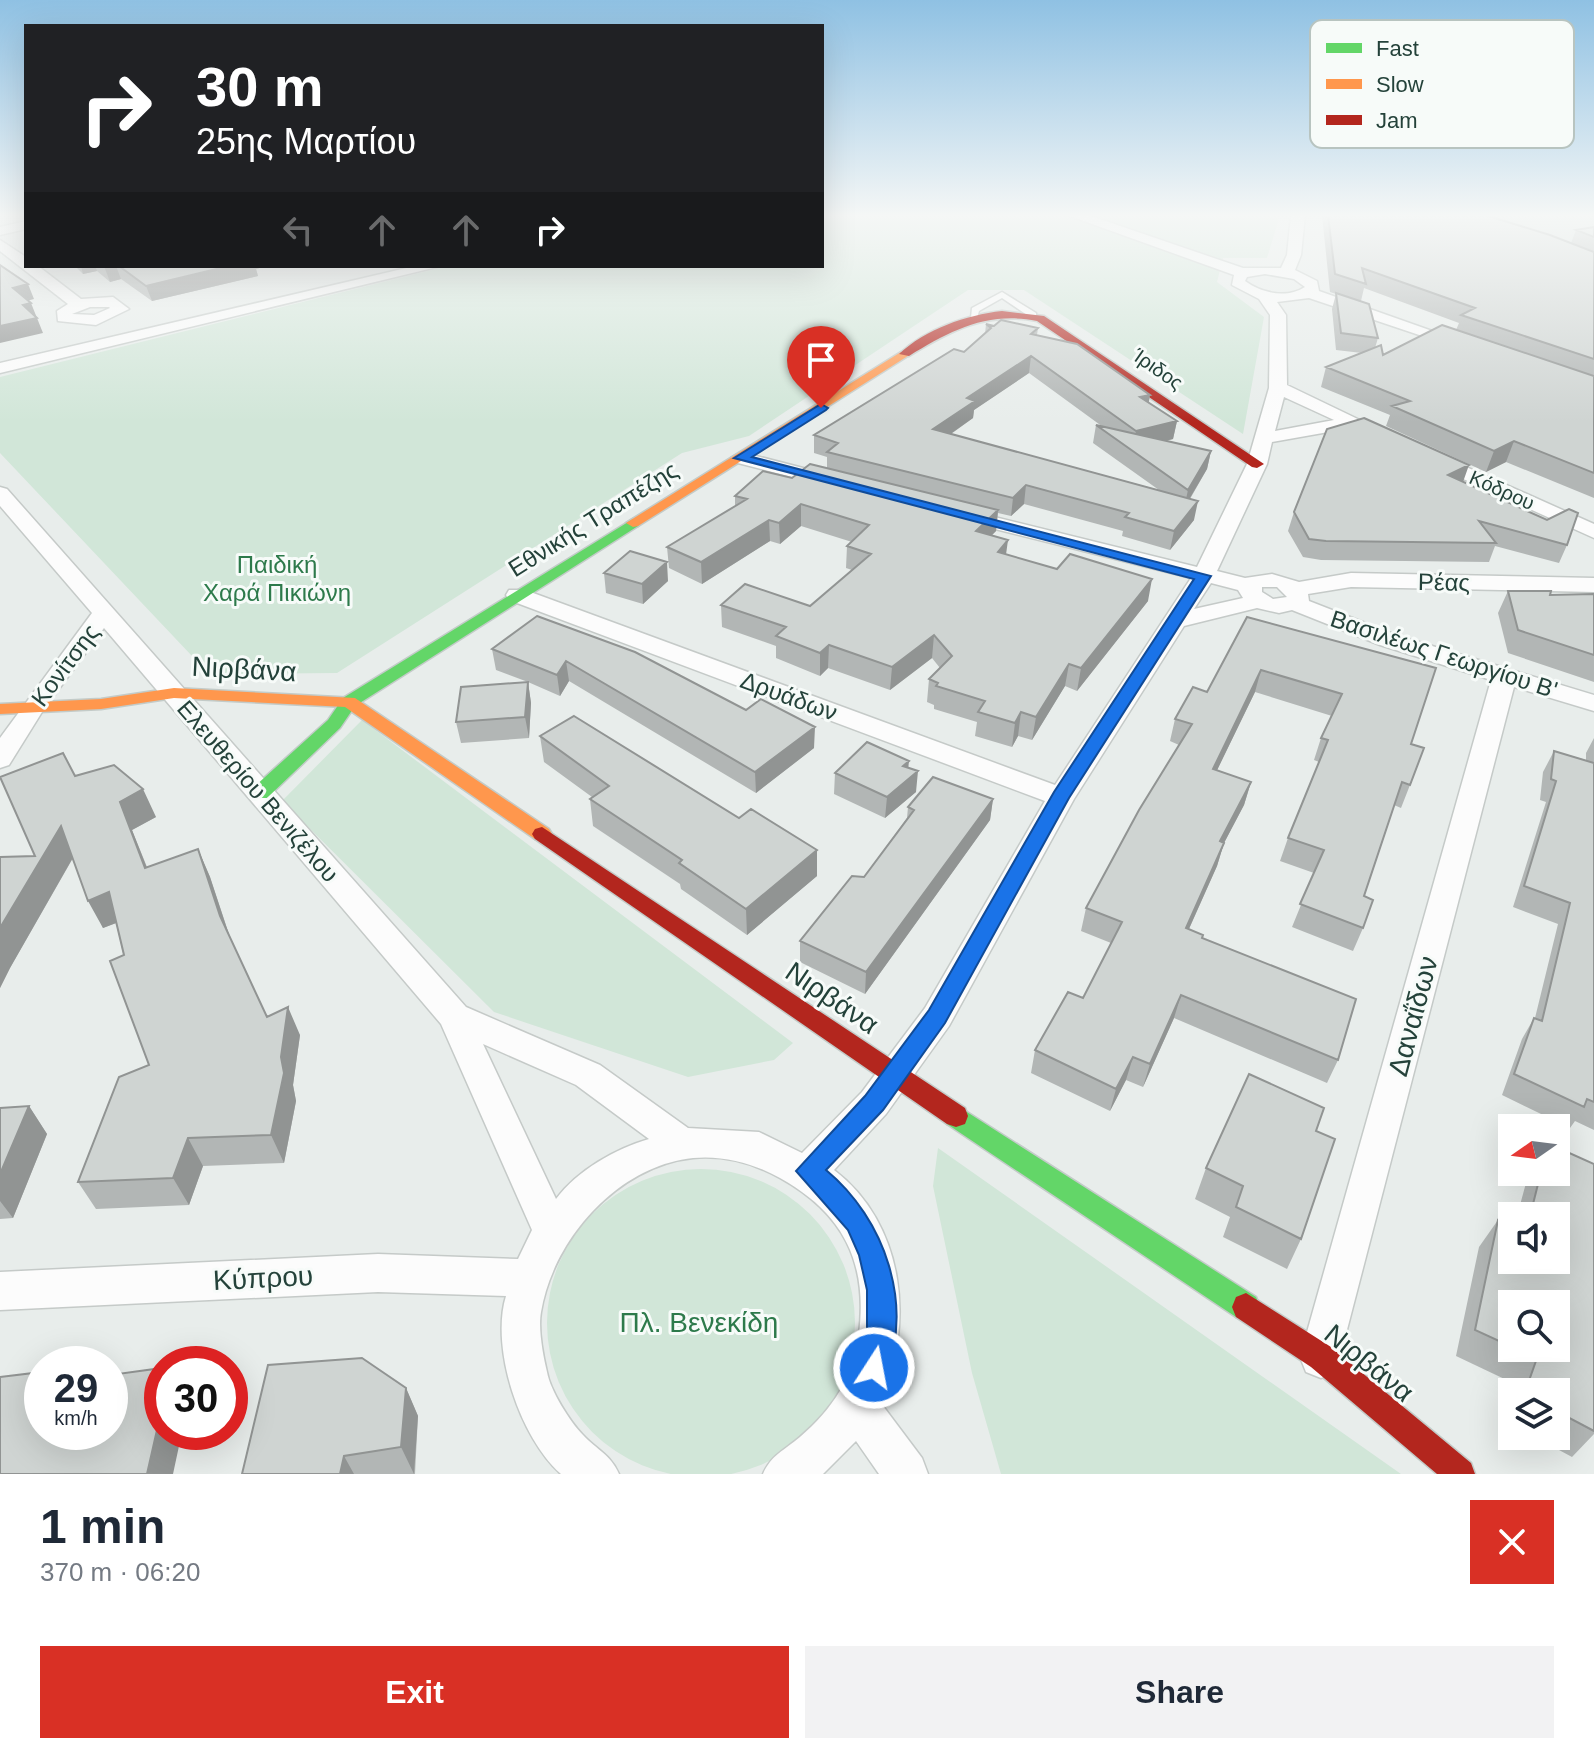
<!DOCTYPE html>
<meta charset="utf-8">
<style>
body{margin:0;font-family:Arial,sans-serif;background:#f2f2f3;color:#1f2937;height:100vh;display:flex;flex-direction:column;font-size:30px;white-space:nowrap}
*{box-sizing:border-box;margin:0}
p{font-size:26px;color:#747a83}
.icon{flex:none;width:44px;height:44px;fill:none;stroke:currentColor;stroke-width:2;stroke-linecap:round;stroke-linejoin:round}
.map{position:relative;height:1474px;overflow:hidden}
.details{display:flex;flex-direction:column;background:#fff;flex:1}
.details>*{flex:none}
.banner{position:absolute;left:24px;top:24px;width:800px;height:244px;border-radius:0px;box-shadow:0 8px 32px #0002;background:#202124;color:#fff;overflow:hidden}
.needle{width:52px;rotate:256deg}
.controls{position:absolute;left:1498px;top:1114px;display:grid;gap:16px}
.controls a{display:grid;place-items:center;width:72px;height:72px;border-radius:0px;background:#fff;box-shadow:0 8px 32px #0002;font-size:40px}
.speed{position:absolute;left:24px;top:1346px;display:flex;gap:16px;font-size:40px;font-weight:700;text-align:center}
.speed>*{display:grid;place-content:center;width:104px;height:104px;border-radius:50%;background:#fff;box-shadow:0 8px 32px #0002;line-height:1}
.speed small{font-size:20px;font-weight:400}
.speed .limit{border:12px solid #d22;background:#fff;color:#111}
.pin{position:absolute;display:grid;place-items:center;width:68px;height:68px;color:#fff;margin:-82px -34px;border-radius:50% 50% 50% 0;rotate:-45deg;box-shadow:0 0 8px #0007}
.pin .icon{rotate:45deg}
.me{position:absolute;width:88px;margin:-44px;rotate:11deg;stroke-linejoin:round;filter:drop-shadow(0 0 6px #0008)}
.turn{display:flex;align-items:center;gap:28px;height:168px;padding:0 40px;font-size:36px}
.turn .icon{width:104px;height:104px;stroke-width:2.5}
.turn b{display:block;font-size:56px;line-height:68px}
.lanes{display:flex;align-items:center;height:76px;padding:0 40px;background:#0003;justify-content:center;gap:40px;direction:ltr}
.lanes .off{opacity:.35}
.round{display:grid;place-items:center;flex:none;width:84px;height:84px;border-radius:0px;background:#f2f2f3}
.summary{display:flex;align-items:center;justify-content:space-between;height:136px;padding:0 40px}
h1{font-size:48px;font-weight:700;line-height:60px}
.action{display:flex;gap:16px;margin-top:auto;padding:16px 40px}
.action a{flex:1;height:92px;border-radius:0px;background:#d93025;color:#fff;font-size:32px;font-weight:700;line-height:92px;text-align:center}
.action a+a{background:#f2f2f3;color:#1f2937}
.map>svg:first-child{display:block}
.built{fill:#d6dedb}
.green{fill:#d1e6d8}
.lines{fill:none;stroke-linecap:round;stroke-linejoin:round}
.lane-casing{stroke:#c5cac8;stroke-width:3}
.street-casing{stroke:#c5cac8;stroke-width:3}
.fast-casing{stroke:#c3cbc8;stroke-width:3}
.slow-casing{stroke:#c3cbc8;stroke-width:3}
.jam-casing{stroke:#c3cbc8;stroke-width:3}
.lane{fill:#fcfcfc;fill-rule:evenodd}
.street{fill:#fcfcfc;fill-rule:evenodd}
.fast{fill:#63d668;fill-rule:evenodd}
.slow{fill:#ff974d;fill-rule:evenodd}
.jam{fill:#b3261e;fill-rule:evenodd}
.wall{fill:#b2b6b5;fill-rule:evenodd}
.shaded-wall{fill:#919493}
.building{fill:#cfd4d2;stroke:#919493;stroke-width:2}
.route{fill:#1a73e8;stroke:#114b97;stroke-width:2}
.labels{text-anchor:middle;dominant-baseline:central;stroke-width:6;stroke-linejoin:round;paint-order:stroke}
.far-street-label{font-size:20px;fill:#24423a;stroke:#f7fbf9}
.street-label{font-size:24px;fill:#24423a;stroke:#f7fbf9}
.park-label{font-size:24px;fill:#2d7a4b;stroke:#f7fbf9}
.near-street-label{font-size:28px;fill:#24423a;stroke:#f7fbf9}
.near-park-label{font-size:28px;fill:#2d7a4b;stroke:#f7fbf9}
.key{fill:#f7fbf9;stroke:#b8c4c0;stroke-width:2}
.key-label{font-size:22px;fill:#24423a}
</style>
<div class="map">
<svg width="1594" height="1474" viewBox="0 0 1594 1474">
<rect width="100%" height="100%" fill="#e8edeb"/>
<!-- built -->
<path class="built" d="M1479,215h115v44z"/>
<!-- green -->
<path class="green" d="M822,215h458l-13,43h-44l-6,24 47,35 -21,117 -219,-144h-56l-219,146 -67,17 -345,220 -128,1 -209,-221v-76l448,-111h374z
M362,720l431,323 -19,17 -86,17 -194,-65 -212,-211z
M938,1148l463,326h-400l-29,-101 -39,-187z
M547 1323a154 154 0 1 1 308 0a154 154 0 1 1-308 0Z"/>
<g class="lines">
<defs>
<path id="lane" d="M1002,292l34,21v4h-6l-28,-19 -23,13 -2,7h-6l1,-10z"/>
<path id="street" d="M1067,215h21l155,53h38l6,-13 4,-40h14l-4,40 -6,15 22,11 2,10 150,53 -8,5 -6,-2 -146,-49 -32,4 9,13 1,70 106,51 -9,6 -33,-14 -79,14 -5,22 -50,107 28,7 27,-4 27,8 52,-9 243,5v14l-243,-5 -43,7 1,7 87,34 198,60v16l-80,-24 -178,685 -15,6 -15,-6 -6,-15 191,-677 -111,-35 -88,-35 -13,3 -22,-5 -73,18 -110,173 -125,227 -63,88 -52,56c71,54 81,155 46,232l42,56 6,16h-49l-23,-33 -33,33h-60c8,-19 22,-24 37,-37 32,-27 55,-62 59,-103 9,-72 -16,-121 -79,-156 -25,-14 -56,-23 -87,-20 -76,8 -140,82 -152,154 -3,17 2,43 6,60 3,18 23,50 36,63 14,15 28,20 36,39h-58c-41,-36 -71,-126 -55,-178l-128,-4 -378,18v-38l378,-18 140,5 14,-29 -91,-206 -337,-396 -62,84 -33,53 -9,3v-30l92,-125 -92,-107v-19l7,2 459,518 134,58 88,63 71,4 43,21 60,-61 63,-84 120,-207 -536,-201 -3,-5 3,-5h16l530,195 136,-207 -236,-59 -3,-4 10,-6 235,58 50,-103 22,-76 1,-73 -11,-16 -27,-14 2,-10zM1265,274l29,5 11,8c-19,12 -43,6 -60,-6l2,-4zM1284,397l50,23 -59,11zM1211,583l27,7 5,8 -49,11zM1262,587h15l10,10 -14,2 -11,-7zM483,1044l93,41 73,54c-34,10 -71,31 -93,60z
M26,221v8l-26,6v-8z
M0,240l26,17v9h12l43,33 32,-2 16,12 -33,16 -38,-4 -1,-10 11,-7 -68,-53zM90,307h19l1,1 -16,7 -22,-1z
M415,266h26l-441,107v-10z
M741,452l97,25 3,4 -10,6 -97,-25 -3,-4z
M1435,453l159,71v14l-166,-75 -3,-4 3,-4z"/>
<path id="fast" d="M633,519l7,4 -2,3 -283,180 -15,22 -73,70h-14l-2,-5 2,-5 75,-68 15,-22z
M956,1105l300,192 4,10 -4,10 -10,4 -10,-4 -289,-193 -3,-8 3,-8z"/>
<path id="slow" d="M901,352l10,2 -273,172 -5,1 -7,-4z
M174,688l181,10 194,131 3,5 -3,5h-14l-190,-132 -171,-9 -73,11 -101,5v-10l101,-5z"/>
<path id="jam" d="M1002,311l42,5 220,148 -7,4 -5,-1 -215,-146c-50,-10 -87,10 -128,35l-10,-2c27,-25 67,-39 103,-43z
M542,827l423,281 3,8 -3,8 -9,3 -9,-3 -412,-285 -3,-5 3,-5z
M1246,1293l85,54 140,116 4,11h-38l-126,-107 -75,-50 -4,-10 4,-10z"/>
</defs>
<!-- lane casing -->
<use href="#lane" class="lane-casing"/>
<!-- street casing -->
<use href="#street" class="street-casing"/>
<!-- fast casing -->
<use href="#fast" class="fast-casing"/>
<!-- slow casing -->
<use href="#slow" class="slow-casing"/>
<!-- jam casing -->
<use href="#jam" class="jam-casing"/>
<!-- lane -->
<use href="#lane" class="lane"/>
<!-- street -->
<use href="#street" class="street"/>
<!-- fast -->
<use href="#fast" class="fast"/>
<!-- slow -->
<use href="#slow" class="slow"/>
<!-- jam -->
<use href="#jam" class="jam"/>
</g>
<!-- wall -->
<path class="wall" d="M1322,215h163l86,28 5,-13 18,-3v271l-88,-36 -20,10 -100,-46 4,-11 -69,-28 5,-20 36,-14 -26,-3 -4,-41 4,-15 -6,-2zM1364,288l95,35 -3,7 -73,25 -8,-7 3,-10 -17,-37z
M75,266h192l-11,3 2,7 -106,25 -31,-22 -11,3 -13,-11 -14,3z
M986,324l8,2 44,2 -1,7 140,86 -4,18 -8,2 46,10 -4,18 -17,30 4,21 -24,30 -48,-14 1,-5 -99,-27 -13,12 -13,-3 -2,18 -5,5 15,18 142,47 -71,90 -12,-5 -33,54 -14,-4 -6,11 -37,-11 2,-14 -43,-13v-4l-7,-3 2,-23 11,-11 -8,-10 -42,32 -62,-22 -8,8 -44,-18v-12l-54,-19 -1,-22 89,1 42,-36 -6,-2 1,-22 5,-4 -51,-16 -21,18 -10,-3 -68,43 -33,-16 -2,-21 68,-41v-10l92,-28v-11l-13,-4v-18l150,-83 21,-18zM1029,373l74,54 -7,-2 -3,18 66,47 -208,-56 22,-16 1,-8z
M1463,482l84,38 20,25 -8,18 -64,-17 -6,16 -168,-2 -18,-3 -15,-26 6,-19z
M604,573l64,8 -25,23 -37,-11z
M1508,591l42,4 44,-1v88l-86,-29 -10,-40z
M537,616l277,132 -58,45 -187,-112 -9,15 -32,-14 3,21 -2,35 -68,5 -5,-21 72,-40 -32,-12 -4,-21z
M1247,617l164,127 -1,41 -9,23 -7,-3 -30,91 -1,32 -10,23 -61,-24 22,-54 -34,-12 8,-23 31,-76 -5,-2 7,-22 11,-22 -77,-24 -38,78 34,12 -7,23 -20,38 -7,23 -28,63 13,10 136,121 -11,23 -153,-65 -31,69 -17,-7 -16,31 -79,-38 4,-23 48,-52 28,-55 -30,-12 5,-23 93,-163 -9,-4 5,-22 32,-27z
M540,736l277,114v26l-70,59 -66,-46 -1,-5 -87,-58 -3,-27 2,-2 -48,-35z
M1594,738v392l-19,-9 -5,7 -68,-33 20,-56 12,-21h1l23,-94 -45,-17 33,-105 -6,-2 3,-28 11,-21 32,9v-7z
M908,768l8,24 -31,26 -51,-24 1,-21z
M75,776l81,41 -24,13 15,37 51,-18 12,28 20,60 37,80 33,18 -7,50 3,16 -12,62 -81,3 -14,39 -93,4 -18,-27 71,-117 -33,-142 -13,5 -30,-70 -63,110 -10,20v-131l35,-1z
M993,799l-3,21 -125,174 -65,-32v-21l64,-64 43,-59 1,-11z
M29,1106l18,28 -34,84 -13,1v-111z
M1316,1131l-15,108 -14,30 -64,-32 7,-20 -35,-18 11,-31z
M1594,1164v270l-22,23 -39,-21h23v-44h-44l3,-8 -59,-28 23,-109 19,-27 14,40 44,-44h-39l12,-44h27zM1512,1304l44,44h-44z
M406,1388l12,28 -3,58h-173z
M1512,1393v32l-9,-5z"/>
<!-- shaded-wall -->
<path class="shaded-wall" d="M81,266h14l2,5 -14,3z
M104,266h12l5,13 -11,3z
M229,266h38l-11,3 2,7 -106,25 -6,-15z
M28,284l6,15 -15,4 -6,-15z
M31,303l12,30 -43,10v-17l23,-21z
M1031,356l-2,17 -55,37 -1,8 -41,29 1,-18 34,-31z
M1150,395l-3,18 -7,-16z
M1177,421l-4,18 -40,10 3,-18z
M1514,441l-8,21 -20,10 8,-21z
M1211,451l-4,18 -23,39 4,-18z
M1469,465l-6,17 -15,-7z
M1026,485l-2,19 -13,12 2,-18z
M1198,501l-4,19 -24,30 4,-19z
M801,504v22l-21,18 -1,-21z
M998,510l-2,21 -22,22 2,-22z
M769,520l1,21 -68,43 -1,-22z
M1008,540l-3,22 -7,-10z
M667,562l1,19 -25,23 -1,-20z
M1152,579l-4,22 -71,90 4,-23z
M934,635l-2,23 -42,32 2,-23z
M829,645l-1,23 -8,8v-23z
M566,661l3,20 -9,15 -3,-21z
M1069,664l-4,22 -33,54 4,-23z
M1261,670l-6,22 -48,99 6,-22z
M528,682l3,21 -2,35 -4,-21z
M1021,712l-3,24 -6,11 3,-24z
M815,727l-1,21 -58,45 -1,-21z
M909,761l-2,19 11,-9 -2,21 -31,26 2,-21 16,-31z
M1251,782l-7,23 -20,38 -7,23 -38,85 7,-23 34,-87z
M143,789l13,28 -24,13 26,66 -13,-28 -25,-66z
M993,799l-3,21 -125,174 1,-22z
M61,826l14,28 -65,114 -10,20v-60z
M198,849l12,28 22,67 -12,-28z
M817,850v26l-70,59 -1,-26z
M109,892l15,28 -21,8 -15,-27z
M1181,995l-7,23 -31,69 7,-23z
M288,1007l12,28 -7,50 3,16 -12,62 -13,-28z
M1133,1057l-7,23 -16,31 6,-22z
M29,1106l18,28 -34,84 -13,-17v-27z
M188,1138l15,28 -14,39 -16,-27z
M406,1388l12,28 -4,58 -13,-27z
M162,1408v24h20l-9,42h-26z
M344,1456l10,18h-14z"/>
<!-- building -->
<path class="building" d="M1328,215h157l65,20 44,17v107l-133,-44 14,-7 -113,-40 4,16 -31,-10z
M1594,227v10l-18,-7z
M0,265l28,19 -15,4 18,15 -8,2 14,13 -37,8z
M119,266h110l-83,20z
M1336,293l33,11 9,34 -37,-5z
M1001,320l37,8 -7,6 46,10 73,51 -10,2 37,24 -41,10 -105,-75 -64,42 8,3 -42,28 265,72 -24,30 -49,-14 4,-4 -103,-28 -13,13 -186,-46 11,-9 -24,-8 140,-86 10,3 27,-24 -5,-4 8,2z
M1442,325l152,51v97l-80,-32 -20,10 -102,-45 18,-5 -84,-34 55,-22 2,10z
M1364,418l105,47 -21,10 99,45 22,-11 9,4 -11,32 -88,-24 17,22 -170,-2 -17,-2 -15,-27 33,-83z
M1096,425l115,26 -23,39z
M810,464l188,46 -22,21 32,9 -10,12 59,17 13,-15 82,25 -71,89 -12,-4 -33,53 -15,-5 -6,11 -37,-11 7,-11 -49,-15 2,-3 -9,-4 23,-23 -18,-21 -42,32 -63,-22 -9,8 -44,-17 10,-9 -65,-22 24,-21 65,22 61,-52 -24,-8 22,-21 -68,-21 -22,19 -10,-3 -68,42 -34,-15 80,-48 -12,-3 28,-25 29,7z
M630,551l37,11 -25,22 -38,-11z
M1508,591h43l-1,4 44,-1v61l-76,-25z
M537,616l98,36 111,58 15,-11 54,28 -60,45 -189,-111 -9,14 -65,-26z
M1247,617l189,51 -25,76 13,4 -14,37 -8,-3 -38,114 9,4 -10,28 -63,-24 24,-54 -36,-12 40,-98 -7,-2 21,-44 -81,-24 -48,99 38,13 -31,59 4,2 -38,85 17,7 -1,3 154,61 -18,61 -157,-65 -31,69 -17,-7 -17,32 -81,-39 33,-58 15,6 39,-76 -36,-14 53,-98 53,-86 -17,-5 18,-32 14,5z
M528,682l-3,35 -69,5 5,-35z
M574,716l165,102 12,-9 66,41 -71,59 -67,-46 3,-3 -92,-61 19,-13 -69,-50z
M867,742l42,19 -6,5 15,5 -31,26 -52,-24z
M1554,751l40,12v339l-7,-3 -3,8 -70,-33 20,-56 8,3 28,-118 -46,-17 32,-105 -5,-2z
M63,753l12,23 39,-11 29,24 -23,13 25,66 53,-19 22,67 47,101 21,-10 -7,50 3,16 -13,62 -83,3 -15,40 -95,4 41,-105 30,-12 -39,-104 14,-6 -15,-63 -21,9 -27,-75 -61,102v-71l35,-1 -35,-79z
M933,777l60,22 -127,173 -66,-31 52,-65 12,1 50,-67 -6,-3z
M1249,1074l75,34 -8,23 19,8 -34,100 -65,-32 7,-21 -37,-18z
M29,1106l-29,68v-66z
M1556,1147l38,17v267l-38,-20v-19h-31l12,-34 -22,-10h41v-44h-44v43l-37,-17 23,-110 14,7v33h44v-44h-26l11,-44h15z
M362,1358l44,30 -5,59 -57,9 -4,18h-98l26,-109z
M162,1368v40l-15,66h-147v-97l42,-5v60h68v-57z"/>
<!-- sky -->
<linearGradient id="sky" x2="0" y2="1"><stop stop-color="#8fc1e3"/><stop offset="0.51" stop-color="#f5f7f6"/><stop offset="1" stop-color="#f5f7f6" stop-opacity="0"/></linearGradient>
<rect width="1594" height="422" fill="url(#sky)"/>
<!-- route -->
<path class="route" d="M821,404l7,4 -2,2 -74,47 459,119 -142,222 -124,225 -62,87 -57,60c59,49 89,135 58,209l-10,4 -10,-4 -4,-11 7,-39v-39l-8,-35 -11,-25 -52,-59 69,-75 64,-86 125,-218 140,-213 -460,-121z"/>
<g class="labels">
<!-- far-street labels -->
<g class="far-street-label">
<text transform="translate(1158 369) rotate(35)">Ίριδος</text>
<text transform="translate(1502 490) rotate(24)">Κόδρου</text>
</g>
<!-- street labels -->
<g class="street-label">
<text transform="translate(593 519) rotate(-32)">Εθνικής Τραπέζης</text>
<text transform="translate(1444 582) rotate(1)">Ρέας</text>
<text transform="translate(1444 654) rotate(18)">Βασιλέως Γεωργίου Β'</text>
<text transform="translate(65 665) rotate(-53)">Κονίτσης</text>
<text transform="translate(789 696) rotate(20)">Δρυάδων</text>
<text transform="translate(258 791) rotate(49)">Ελευθερίου Βενιζέλου</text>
</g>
<!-- park labels -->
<g class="park-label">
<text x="277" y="564">Παιδική<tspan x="277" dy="28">Χαρά Πικιώνη</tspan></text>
</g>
<!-- near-street labels -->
<g class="near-street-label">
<text transform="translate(244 669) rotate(3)">Νιρβάνα</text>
<text transform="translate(832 998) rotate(34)">Νιρβάνα</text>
<text transform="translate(1413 1016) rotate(-75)">Δαναΐδων</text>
<text transform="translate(263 1278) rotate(-3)">Κύπρου</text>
<text transform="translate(1369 1363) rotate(39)">Νιρβάνα</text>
</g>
<!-- near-park labels -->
<g class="near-park-label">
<text x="699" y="1322">Πλ. Βενεκίδη</text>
</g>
</g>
<!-- legend -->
<rect x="1310" y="20" width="264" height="128" rx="12" class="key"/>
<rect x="1326" y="43" width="36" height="10" fill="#63d668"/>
<rect x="1326" y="79" width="36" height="10" fill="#ff974d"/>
<rect x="1326" y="115" width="36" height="10" fill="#b3261e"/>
<g class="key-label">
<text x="1376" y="56">Fast</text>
<text x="1376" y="92">Slow</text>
<text x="1376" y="128">Jam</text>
</g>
</svg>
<div class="controls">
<a><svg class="needle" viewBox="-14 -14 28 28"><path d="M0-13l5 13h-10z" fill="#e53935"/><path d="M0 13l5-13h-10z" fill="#747a83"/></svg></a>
<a><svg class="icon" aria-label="sound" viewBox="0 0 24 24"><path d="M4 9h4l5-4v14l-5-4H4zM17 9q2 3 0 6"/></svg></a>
<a><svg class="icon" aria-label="search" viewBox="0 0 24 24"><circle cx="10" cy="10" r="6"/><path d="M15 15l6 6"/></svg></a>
<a><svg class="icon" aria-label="layers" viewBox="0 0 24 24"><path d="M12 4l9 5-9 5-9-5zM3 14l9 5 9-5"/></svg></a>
</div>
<div class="speed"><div>29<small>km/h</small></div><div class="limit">30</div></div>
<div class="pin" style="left:821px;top:408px;background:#d93025"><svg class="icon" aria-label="arrive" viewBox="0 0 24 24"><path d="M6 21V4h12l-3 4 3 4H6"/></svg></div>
<svg class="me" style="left:874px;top:1368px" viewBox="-20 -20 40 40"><circle r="17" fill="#1a73e8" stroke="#fff" stroke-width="3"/><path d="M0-11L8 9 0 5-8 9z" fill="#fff"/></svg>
<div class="banner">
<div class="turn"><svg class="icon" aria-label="right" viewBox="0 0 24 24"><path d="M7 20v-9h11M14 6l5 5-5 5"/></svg><div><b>30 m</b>25ης Μαρτίου</div></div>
<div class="lanes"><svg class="icon off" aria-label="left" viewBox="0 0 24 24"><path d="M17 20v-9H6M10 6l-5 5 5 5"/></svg><svg class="icon off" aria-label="ahead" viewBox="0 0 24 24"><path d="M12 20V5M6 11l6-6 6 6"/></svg><svg class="icon off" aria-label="ahead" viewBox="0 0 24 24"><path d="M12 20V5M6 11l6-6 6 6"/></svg><svg class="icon" aria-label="right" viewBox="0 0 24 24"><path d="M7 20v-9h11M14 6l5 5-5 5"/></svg></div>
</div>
</div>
<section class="details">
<div class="summary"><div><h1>1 min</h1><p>370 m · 06:20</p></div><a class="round" style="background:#d93025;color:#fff"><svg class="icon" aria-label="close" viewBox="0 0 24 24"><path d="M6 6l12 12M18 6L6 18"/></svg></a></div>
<div class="action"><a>Exit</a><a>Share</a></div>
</section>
